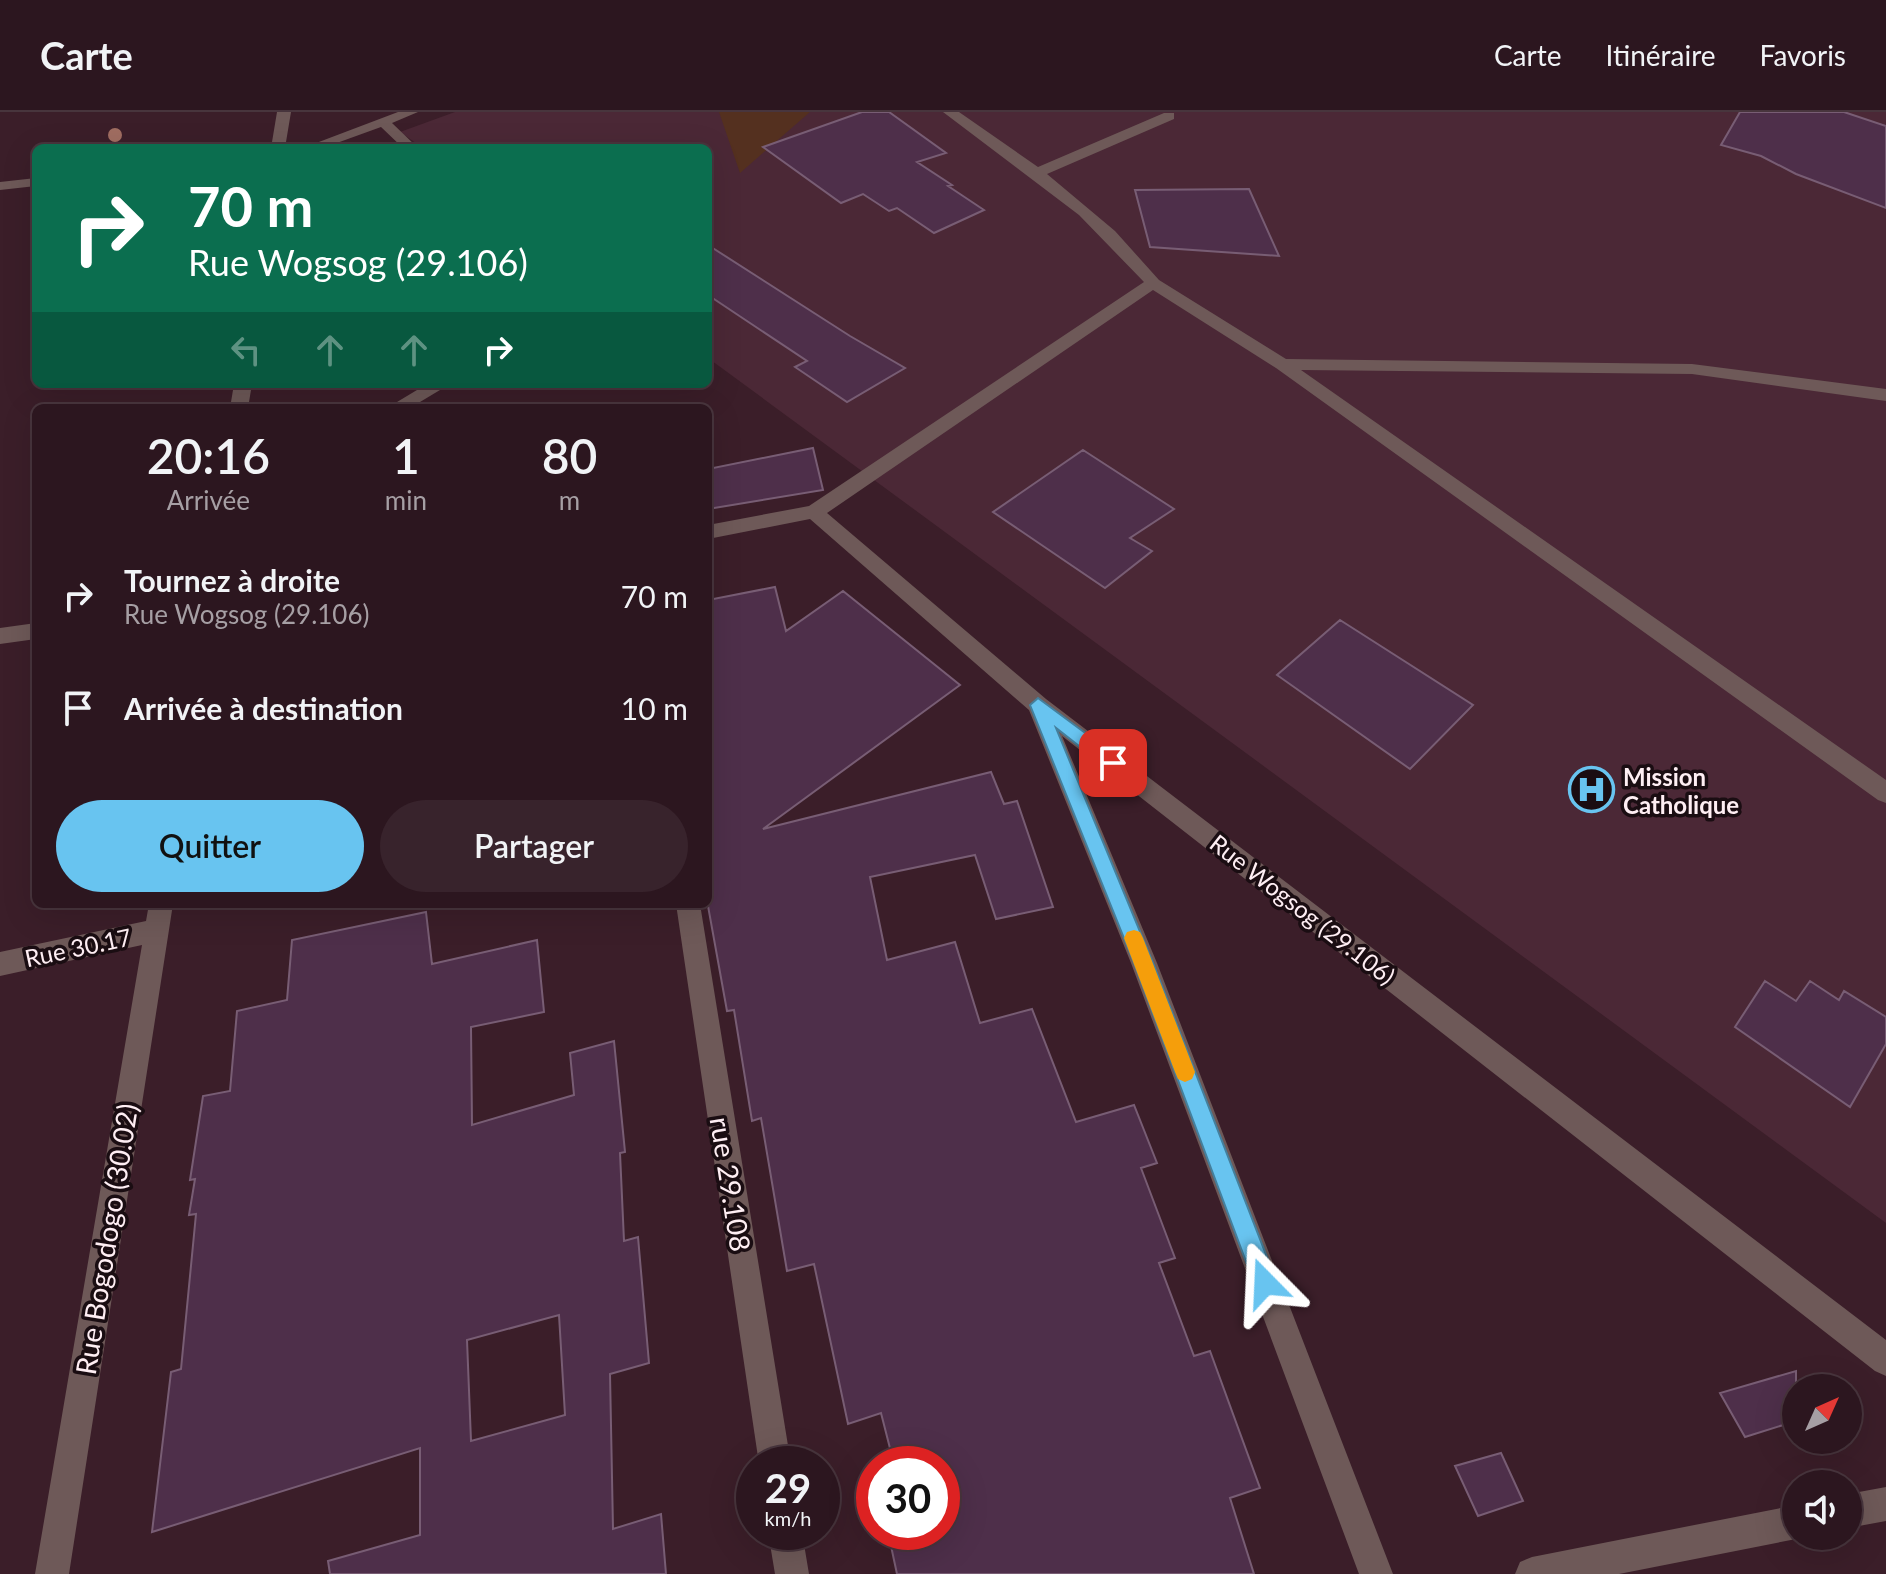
<!DOCTYPE html>
<html lang="fr">
<meta charset="utf-8">
<style>
body{margin:0;font-family:Lato,sans-serif;background:#38232c;color:#f1f3f6;height:100vh;display:flex;flex-direction:column;font-size:30px;white-space:nowrap}
*{box-sizing:border-box;margin:0}
p{font-size:26px;color:#a69fa4}
.icon{flex:none;width:44px;height:44px;fill:none;stroke:currentColor;stroke-width:2;stroke-linecap:round;stroke-linejoin:round}
.map{position:relative;flex:1;overflow:hidden}
.sheet{position:absolute;left:32px;top:292px;width:680px;height:504px;display:flex;flex-direction:column;background:#2c161f;border-radius:12px;box-shadow:0 8px 32px #0002,0 0 0 2px #48353d}
.sheet>*{flex:none}
.hud{position:absolute;left:32px;top:32px;width:680px;height:244px;border-radius:12px;box-shadow:0 8px 32px #0002,0 0 0 2px #48353d;background:#0b6e4f;color:#fff;overflow:hidden}
.needle{width:52px;rotate:45deg}
.buttons{position:absolute;left:1782px;top:1262px;display:grid;gap:16px}
.buttons a{display:grid;place-items:center;width:80px;height:80px;border-radius:50%;background:#2c161f;box-shadow:0 8px 32px #0002,0 0 0 2px #48353d;font-size:40px}
.speed{position:absolute;left:736px;top:1334px;display:flex;gap:16px;font-size:40px;font-weight:700;text-align:center}
.speed>*{display:grid;place-content:center;width:104px;height:104px;border-radius:50%;background:#2c161f;box-shadow:0 8px 32px #0002,0 0 0 2px #48353d;line-height:1}
.speed small{font-size:20px;font-weight:400}
.speed .limit{border:12px solid #d22;background:#fff;color:#111}
.pin{position:absolute;display:grid;place-items:center;width:68px;height:68px;color:#fff;margin:-34px;border-radius:16px;box-shadow:0 4px 12px #0006}
.me{position:absolute;width:88px;margin:-44px;rotate:339deg;stroke-linejoin:round;filter:drop-shadow(0 0 6px #0008)}
.turn{display:flex;align-items:center;gap:28px;height:168px;padding:0 24px;font-size:36px}
.turn .icon{width:104px;height:104px;stroke-width:2.5}
.turn b{display:block;font-size:56px;line-height:68px}
.lanes{display:flex;align-items:center;height:76px;padding:0 24px;background:#0003;justify-content:center;gap:40px;direction:ltr}
.lanes .off{opacity:.35}
.eta{display:flex;justify-content:space-evenly;align-items:center;height:136px;text-align:center}
.eta b{font-size:48px;font-weight:600;line-height:56px}
.primary-button{display:flex;gap:16px;margin-top:auto;padding:16px 24px}
.primary-button a{flex:1;height:92px;border-radius:48px;background:#68c4f0;color:#111;font-size:32px;font-weight:600;line-height:92px;text-align:center}
.primary-button a+a{background:#38232c;color:#f1f3f6}
ul{padding:0;list-style:none}
li{display:flex;align-items:center;gap:24px;height:112px;padding:0 24px}
li div{flex:1}
li b{display:block;font-size:30px}
li em{font-style:normal}
header{display:flex;align-items:center;gap:48px;box-sizing:border-box;height:112px;padding:0 40px;background:#2c161f;border-bottom:2px solid #48353d}
header strong{font-size:38px}
nav{display:flex;gap:44px;margin-inline-start:auto;font-size:28px}
.map>svg:first-child{display:block}
.built{fill:#4b2836}
.green{fill:#54301f}
.building{fill:#4e2f4a;stroke:#785d74;stroke-width:2;fill-rule:evenodd}
.lines{fill:none;stroke-linecap:round;stroke-linejoin:round}
.minor{fill:#6e5958;fill-rule:evenodd}
.tree{fill:#a06d61}
.route{fill:#68c4f0;stroke:#447f9c;stroke-width:2}
.slow{fill:#f59e0b}
.labels{text-anchor:middle;dominant-baseline:central;stroke-width:7;stroke-linejoin:round;paint-order:stroke}
.poi-label{font-size:24px;font-weight:bold;fill:#feeef3;stroke:#1a0d12;text-anchor:start}
.street-label{font-size:24px;fill:#feeef3;stroke:#1a0d12}
.near-street-label{font-size:28px;fill:#feeef3;stroke:#1a0d12}
</style>
<header>
<strong>Carte</strong>
<nav><a>Carte</a><a>Itinéraire</a><a>Favoris</a></nav>
</header>
<div class="map">
<svg width="1886" height="1462" viewBox="0 0 1886 1462">
<rect width="100%" height="100%" fill="#3b1e29"/>
<!-- built -->
<path class="built" d="M455,0h1431v1111l-1178,-865v-210h-285l-23,-16z"/>
<!-- green -->
<path class="green" d="M719,0h91l-70,61z"/>
<!-- building -->
<path class="building" d="M862,0h27l57,41 -29,9 35,23 -4,1 36,24 -50,23 -37,-25 -8,3 -26,-17 -22,9 -78,-56z
M1740,0h104l42,14v82l-90,-34 -35,-18 -40,-11z
M1249,77l30,67 -129,-9 -15,-57z
M708,133l142,91 55,32 -58,34 -52,-35 12,-6 -99,-66z
M813,336l10,42 -115,19v-40z
M1083,338l91,59 -44,29 22,13 -47,37 -112,-76z
M775,475l11,44 57,-40 117,94 -197,144 228,-57 13,32 13,-3 36,106 -57,12 -21,-64 -105,22 17,83 68,-18 25,81 52,-14 44,113 58,-17 23,58 -16,5 34,90 -16,5 35,93 16,-5 50,137 -30,10 24,76h-357l-9,-42h54v-68h-48l-13,-51 -33,11 -34,-160 -27,7 -26,-153 -9,3 -18,-111 -7,1 -19,-105v-306z
M1340,508l133,85 -63,64 -133,-94z
M426,800l6,52 105,-24 7,72 -73,15 1,98 102,-30 -4,-42 44,-12 11,111 -5,1 4,88 14,-4 11,126 -39,11 3,155 48,-15 5,60h-336l-2,-13 92,-26v-87l-268,84 19,-160 10,-3 15,-155 -7,1 6,-36 -5,1 13,-84 27,-5 7,-80 50,-11 5,-60zM559,1203l6,100 -94,26 -4,-101z
M1765,869l31,20 14,-20 29,19 5,-9 42,26v27l-36,63 -115,-80z
M1796,1259v50l-51,16 -25,-44z
M1501,1341l22,48 -45,15 -23,-50z"/>
<g class="lines">
<!-- minor -->
<path class="minor" d="M277,0h14l-6,36h-14z
M398,0h20l-26,11 26,25h-15l-22,-21 -58,21h-20z
M943,0h16l79,55 126,-54h10v6l-127,55 68,57 44,49 127,79 406,5 194,25v12l-194,-27 -391,-4 585,410v23l-8,-3 -602,-432 -123,-78 -326,223 219,186 840,641v36l-11,-5 -813,-635 95,227 236,611h-34l-228,-611 -102,-253 -219,-191 -102,20v-14l101,-19 335,-224 -65,-67z
M36,66v8l-36,4v-8z
M234,272h18l-4,24h-18z
M427,272h23l-40,24h-23z
M36,511v16l-36,5v-16z
M149,792h24l-104,670h-34l107,-629 -142,31v-24l146,-31z
M676,792h24l91,560h-32z
M1886,1375v34l-38,7v-34z
M1796,1393v31h7l-7,3 -177,35h-104l5,-12 12,-5z
M768,1420h34l7,42h-34z"/>
</g>
<!-- trees -->
<circle class="tree" cx="115" cy="23" r="7"/>
<!-- route -->
<path class="route" d="M1038,586l81,60 3,5 -3,5h-12l-51,-40 97,235 124,320 -4,8 -8,3 -8,-3 -123,-328 -104,-258z"/>
<!-- slow -->
<path class="slow" d="M1134,818l6,2 3,6 52,134 -3,7 -7,3 -7,-3 -3,-7 -51,-134 3,-6z"/>
<!-- icons -->
<defs>
<symbol id="hospital-ring" viewBox="-11 -11 22 22"><circle r="9.5" fill="#1a0d12" stroke="#68c4f0" stroke-width="1.5"/><path d="M-5-5h3v3.5h4V-5h3V5h-3V1.5h-4V5h-3Z" fill="#68c4f0"/></symbol>
</defs>
<g fill-rule="evenodd">
<use href="#hospital-ring" x="1566" y="652" width="51" height="51"/>
</g>
<g class="labels">
<!-- poi labels -->
<g class="poi-label">
<text x="1623" y="664">Mission<tspan x="1623" dy="28">Catholique</tspan></text>
</g>
<!-- street labels -->
<g class="street-label">
<text transform="translate(1303 797) rotate(38)">Rue Wogsog (29.106)</text>
<text transform="translate(78 835) rotate(-12)">Rue 30.17</text>
</g>
<!-- near-street labels -->
<g class="near-street-label">
<text transform="translate(731 1072) rotate(81)">rue 29.108</text>
<text transform="translate(106 1127) rotate(-81)">Rue Bogodogo (30.02)</text>
</g>
</g>
</svg>
<div class="buttons">
<a><svg class="needle" viewBox="-14 -14 28 28"><path d="M0-13l5 13h-10z" fill="#e53935"/><path d="M0 13l5-13h-10z" fill="#a69fa4"/></svg></a>
<a><svg class="icon" aria-label="sound" viewBox="0 0 24 24"><path d="M4 9h4l5-4v14l-5-4H4zM17 9q2 3 0 6"/></svg></a>
</div>
<div class="speed"><div>29<small>km/h</small></div><div class="limit">30</div></div>
<div class="pin" style="left:1113px;top:651px;background:#d93025"><svg class="icon" aria-label="arrive" viewBox="0 0 24 24"><path d="M6 21V4h12l-3 4 3 4H6"/></svg></div>
<svg class="me" style="left:1265px;top:1171px" viewBox="-20 -20 40 40"><path d="M0-17L14 15 0 8-14 15z" fill="#68c4f0" stroke="#fff" stroke-width="4"/></svg>
<div class="hud">
<div class="turn"><svg class="icon" aria-label="right" viewBox="0 0 24 24"><path d="M7 20v-9h11M14 6l5 5-5 5"/></svg><div><b>70 m</b>Rue Wogsog (29.106)</div></div>
<div class="lanes"><svg class="icon off" aria-label="left" viewBox="0 0 24 24"><path d="M17 20v-9H6M10 6l-5 5 5 5"/></svg><svg class="icon off" aria-label="ahead" viewBox="0 0 24 24"><path d="M12 20V5M6 11l6-6 6 6"/></svg><svg class="icon off" aria-label="ahead" viewBox="0 0 24 24"><path d="M12 20V5M6 11l6-6 6 6"/></svg><svg class="icon" aria-label="right" viewBox="0 0 24 24"><path d="M7 20v-9h11M14 6l5 5-5 5"/></svg></div>
</div>
<section class="sheet">
<div class="eta">
<div><b>20:16</b><p>Arrivée</p></div>
<div><b>1</b><p>min</p></div>
<div><b>80</b><p>m</p></div>
</div>
<ul>
<li><svg class="icon" aria-label="right" viewBox="0 0 24 24"><path d="M7 20v-9h11M14 6l5 5-5 5"/></svg><div><b>Tournez à droite</b><p>Rue Wogsog (29.106)</p></div><em>70 m</em></li>
<li><svg class="icon" aria-label="arrive" viewBox="0 0 24 24"><path d="M6 21V4h12l-3 4 3 4H6"/></svg><div><b>Arrivée à destination</b></div><em>10 m</em></li>
</ul>
<div class="primary-button"><a>Quitter</a><a>Partager</a></div>
</section>
</div>
